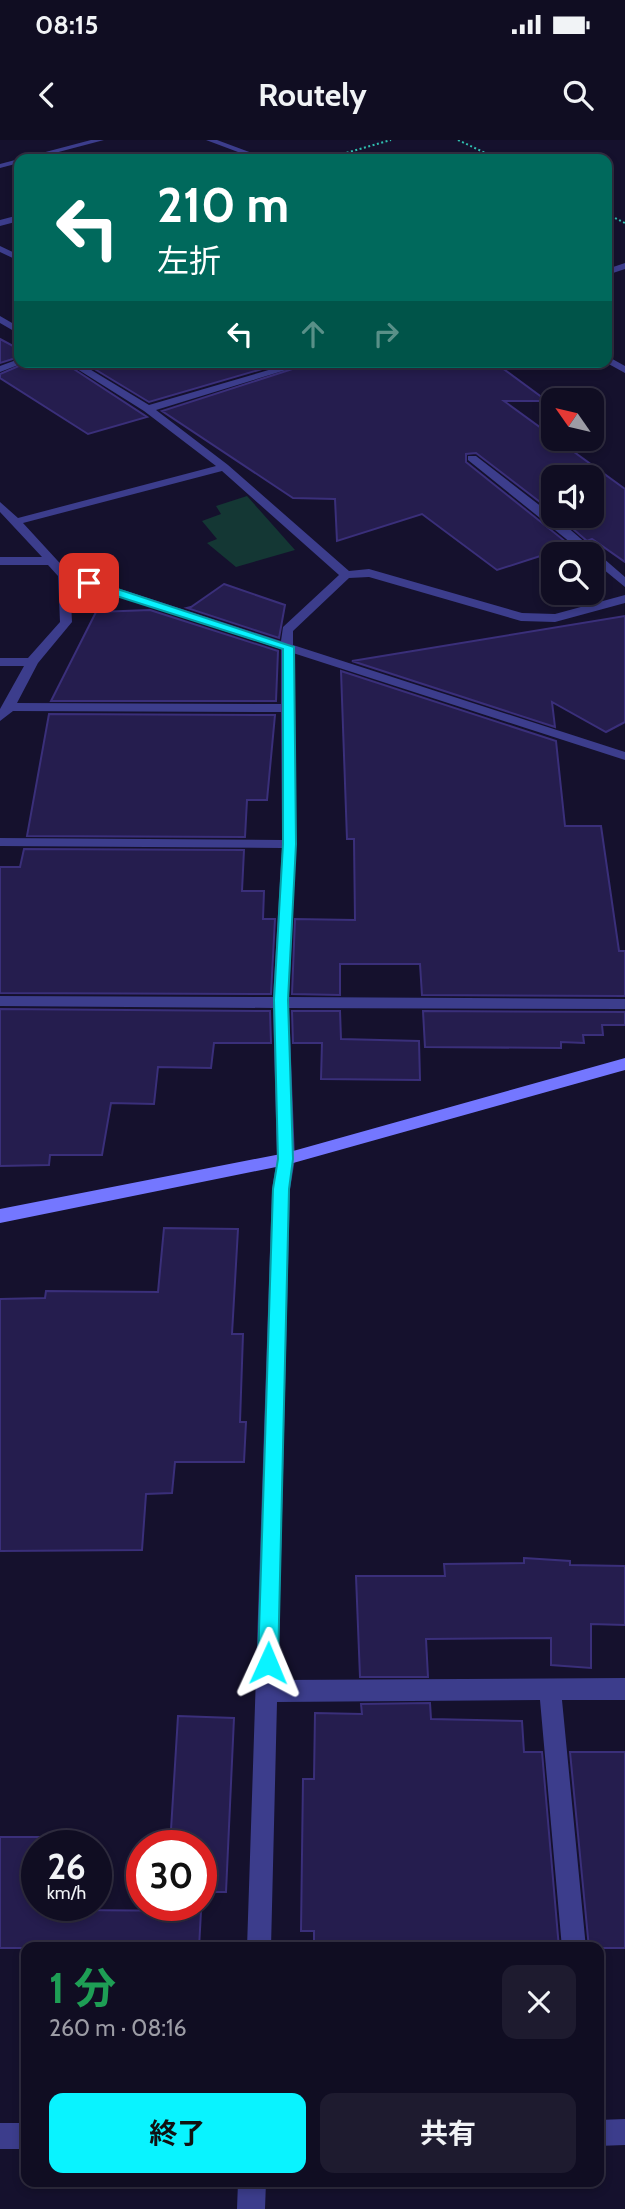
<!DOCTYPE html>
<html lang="ja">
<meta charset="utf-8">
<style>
body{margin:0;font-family:Cabin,"Noto Sans JP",sans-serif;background:#1e1b2f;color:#f1f3f6;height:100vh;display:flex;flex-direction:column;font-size:26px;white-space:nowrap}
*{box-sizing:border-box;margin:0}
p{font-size:23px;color:#9c9ca5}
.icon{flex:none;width:38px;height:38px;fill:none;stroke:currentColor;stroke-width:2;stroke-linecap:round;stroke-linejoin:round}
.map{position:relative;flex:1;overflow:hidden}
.side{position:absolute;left:21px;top:1802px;width:583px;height:245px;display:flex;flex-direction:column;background:#100d22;border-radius:14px;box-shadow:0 4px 10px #0003,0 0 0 2px #302d40}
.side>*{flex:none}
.hud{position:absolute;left:14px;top:14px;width:598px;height:214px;border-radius:14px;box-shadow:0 4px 10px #0003,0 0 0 2px #302d40;background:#00695c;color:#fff;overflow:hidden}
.needle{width:46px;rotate:304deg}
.buttons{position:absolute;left:541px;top:248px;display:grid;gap:14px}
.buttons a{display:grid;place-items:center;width:63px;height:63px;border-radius:14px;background:#100d22;box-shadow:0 4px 10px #0003,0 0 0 2px #302d40;font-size:35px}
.speed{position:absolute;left:21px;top:1690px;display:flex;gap:14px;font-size:35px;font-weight:700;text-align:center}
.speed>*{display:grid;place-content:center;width:91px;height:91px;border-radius:50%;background:#100d22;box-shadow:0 4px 10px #0003,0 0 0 2px #302d40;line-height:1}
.speed small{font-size:18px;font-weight:400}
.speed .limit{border:10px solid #d22;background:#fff;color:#111}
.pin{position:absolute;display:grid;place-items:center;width:60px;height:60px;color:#fff;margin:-30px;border-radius:14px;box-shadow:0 4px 10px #0006}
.me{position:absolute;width:77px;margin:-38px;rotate:1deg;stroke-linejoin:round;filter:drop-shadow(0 0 5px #0008)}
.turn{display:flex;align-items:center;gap:24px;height:147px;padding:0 28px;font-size:32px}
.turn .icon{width:91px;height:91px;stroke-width:2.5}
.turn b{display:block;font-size:49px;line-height:60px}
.lanes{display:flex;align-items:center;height:66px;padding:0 28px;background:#0003;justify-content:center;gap:35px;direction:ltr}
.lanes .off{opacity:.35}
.round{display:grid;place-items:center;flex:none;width:74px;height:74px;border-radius:14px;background:#1e1b2f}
.summary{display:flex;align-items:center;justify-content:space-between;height:119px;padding:0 28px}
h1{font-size:42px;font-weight:700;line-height:52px;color:#1e9e55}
.action{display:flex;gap:14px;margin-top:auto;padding:14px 28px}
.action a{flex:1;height:80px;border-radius:14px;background:#09f3ff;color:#111;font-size:28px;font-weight:700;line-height:80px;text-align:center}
.action a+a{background:#1e1b2f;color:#f1f3f6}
.status{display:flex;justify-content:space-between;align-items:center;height:49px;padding:0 35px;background:#100d22;direction:ltr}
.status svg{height:19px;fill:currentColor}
header{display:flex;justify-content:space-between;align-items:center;height:91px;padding:0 28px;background:#100d22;font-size:32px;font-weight:700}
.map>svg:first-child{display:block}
.green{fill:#143734}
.building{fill:#251d4e;stroke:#3a2f7a;stroke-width:2}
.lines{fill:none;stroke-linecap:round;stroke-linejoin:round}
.path{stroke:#30c0b0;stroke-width:2;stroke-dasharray:2 2.5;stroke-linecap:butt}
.street{fill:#3c3d8c;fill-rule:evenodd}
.secondary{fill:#7477ff;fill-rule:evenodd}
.route{fill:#09f3ff;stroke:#069ea6;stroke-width:2}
</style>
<div class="status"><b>08:15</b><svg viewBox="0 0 49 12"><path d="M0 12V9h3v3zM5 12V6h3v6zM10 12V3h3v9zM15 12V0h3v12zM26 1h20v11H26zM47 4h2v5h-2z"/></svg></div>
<header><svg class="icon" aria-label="back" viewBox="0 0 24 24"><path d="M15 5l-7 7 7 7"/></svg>Routely<svg class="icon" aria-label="search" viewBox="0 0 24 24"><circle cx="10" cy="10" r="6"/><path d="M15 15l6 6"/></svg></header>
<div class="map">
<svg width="625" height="2069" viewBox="0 0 625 2069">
<rect width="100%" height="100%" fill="#15112d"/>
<!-- green -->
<path class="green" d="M247,356l48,54 -59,17 -29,-24 10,-4 -15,-18 19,-7 -5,-8z"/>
<!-- building -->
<path class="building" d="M0,199l19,10v8l-19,6z
M28,222h35l84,55 -59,17 -88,-56v-4z
M83,222h73l6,5 19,-5h105l-137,40z
M314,222h180l53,39h-43l121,88v73l-33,-23 -5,2 -29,-25h34v-38h-39v34l-77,-59 -10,1v8l105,84 -74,24 -75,-56 -85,27 -2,-42 -42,-1 -131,-87z
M224,444l61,21 -6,33 -92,-30 4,-1z
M150,470l128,41 -2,50h-225l45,-89z
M625,476v106l-19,10 -54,-30 3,25 -203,-66z
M341,531l215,70 9,85h36l18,125h6v45l-203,-1 -2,-31h-80v31l-48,-1 3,-75 60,1 -1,-81h-7z
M49,574l226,1 -8,85h-20l-2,37 -218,-1z
M24,709l220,1 -2,41h22l-1,28h12l-4,75 -271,-1v-126h20z
M0,869l270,2 1,32h-57l-3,25 -53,-1 -4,37 -43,-1 -9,52h-52l-1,10 -49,1z
M292,871h48l1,28 78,2 1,39 -99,-1 1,-36h-29z
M423,871l202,1v13h-23l1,10h-20l1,8 -23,-1v6l-136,-1z
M164,1088l74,1 -6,105h11l-3,88h6l-2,40h-69l-3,31 -26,1 -4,56 -142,1v-252l45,-1 1,-7 112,1z
M524,1418l46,3v4l55,1v59l-34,-1v44l-40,-3v-27l-125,1 2,38h-68l-4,-101h89l-1,-12 80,-1z
M430,1563l1,16 91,2 2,31h18l17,196h-245v-17h-13l2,-152h11l1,-66 47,1 -1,-10z
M178,1576l56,2 -8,174h-25v-46h-31z
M570,1612h55v196h-36z
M0,1697h76l-1,9h-38v60h33v4l131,1 -2,37h-199z"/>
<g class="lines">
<!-- path -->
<path class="path" d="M458,0l40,19
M325,19l66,-19
M607,74l18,9"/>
<!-- street -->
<path class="street" d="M91,0h13l-72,19h-13v4l-19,5v-4z
M206,0h11l51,19h-11z
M19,75v6l-19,5v-6z
M0,106l19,9v6l-19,-9z
M625,123v6l-18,6v-6z
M0,176l19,11v7l-19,-11z
M607,216l18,10v7l-20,-11z
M19,219v3h7l-26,10v-6z
M66,222h12l71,43 147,-43h16l-156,48 72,55 121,106 20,-2 153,44 33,1 70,-19v8l-70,19 -34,-1 -152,-44 -20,1 -56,53v14l332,107v8l-332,-107 3,191 -7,153 336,2v10l-336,-1 6,151 -5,30 -12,491 347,-2v22h-63l24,248h-24l-22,-248 -263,2 -6,246h-24l25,-759 5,-30 -4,-151 -273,-2v-10l273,1 9,-149 -282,-2v-8l282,2 -1,-128 -268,-1 -13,10v-12l24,-43h-24v-8h28l32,-36 -2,-46 -10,-11h-48v-8h42l-42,-45v-10l18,16 198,-52 -72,-55zM222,331l117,104 -56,52 -2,14 -213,-69 -45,-49zM70,441l211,68v55l-264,-1 21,-40 34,-41z
M468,316h8l89,69 60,52v10l-33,-27v-5h-6l-118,-95z
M625,1979v26l-27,1v-26z
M0,1983h26v26h-26z
M238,2042h28l-1,27h-28z"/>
<!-- secondary -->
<path class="secondary" d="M625,918v12l-339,95 -286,58v-14l286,-56z"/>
</g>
<!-- route -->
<path class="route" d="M85,441h8l201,66 2,197 -8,156 5,159 -4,30 -11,474 -3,7 -7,3 -7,-3 -3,-7 15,-474 5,-30 -4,-159 9,-156v-195l-198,-63z"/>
</svg>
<div class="buttons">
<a><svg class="needle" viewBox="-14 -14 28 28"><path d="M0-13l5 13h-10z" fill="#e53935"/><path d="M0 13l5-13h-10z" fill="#9c9ca5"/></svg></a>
<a><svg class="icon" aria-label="sound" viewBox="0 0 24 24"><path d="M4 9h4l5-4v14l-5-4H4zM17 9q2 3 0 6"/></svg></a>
<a><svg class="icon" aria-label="search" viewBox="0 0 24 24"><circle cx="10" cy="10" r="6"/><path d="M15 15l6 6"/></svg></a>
</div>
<div class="speed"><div>26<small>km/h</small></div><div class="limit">30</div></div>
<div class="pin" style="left:89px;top:443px;background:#d93025"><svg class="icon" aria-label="arrive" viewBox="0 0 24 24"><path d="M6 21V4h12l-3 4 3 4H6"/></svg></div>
<svg class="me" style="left:268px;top:1523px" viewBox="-20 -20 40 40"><path d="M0-17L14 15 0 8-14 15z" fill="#09f3ff" stroke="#fff" stroke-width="4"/></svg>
<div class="hud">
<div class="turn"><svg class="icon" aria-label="left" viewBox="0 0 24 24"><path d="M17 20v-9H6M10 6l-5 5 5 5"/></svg><div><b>210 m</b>左折</div></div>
<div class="lanes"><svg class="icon" aria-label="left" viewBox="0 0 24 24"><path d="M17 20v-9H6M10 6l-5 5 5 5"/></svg><svg class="icon off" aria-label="ahead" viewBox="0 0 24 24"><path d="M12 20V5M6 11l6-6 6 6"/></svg><svg class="icon off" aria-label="right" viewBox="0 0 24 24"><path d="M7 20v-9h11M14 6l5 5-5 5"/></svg></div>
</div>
<section class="side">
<div class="summary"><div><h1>1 分</h1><p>260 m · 08:16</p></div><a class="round"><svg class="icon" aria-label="close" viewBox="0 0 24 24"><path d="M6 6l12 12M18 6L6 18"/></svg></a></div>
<div class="action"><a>終了</a><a>共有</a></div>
</section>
</div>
